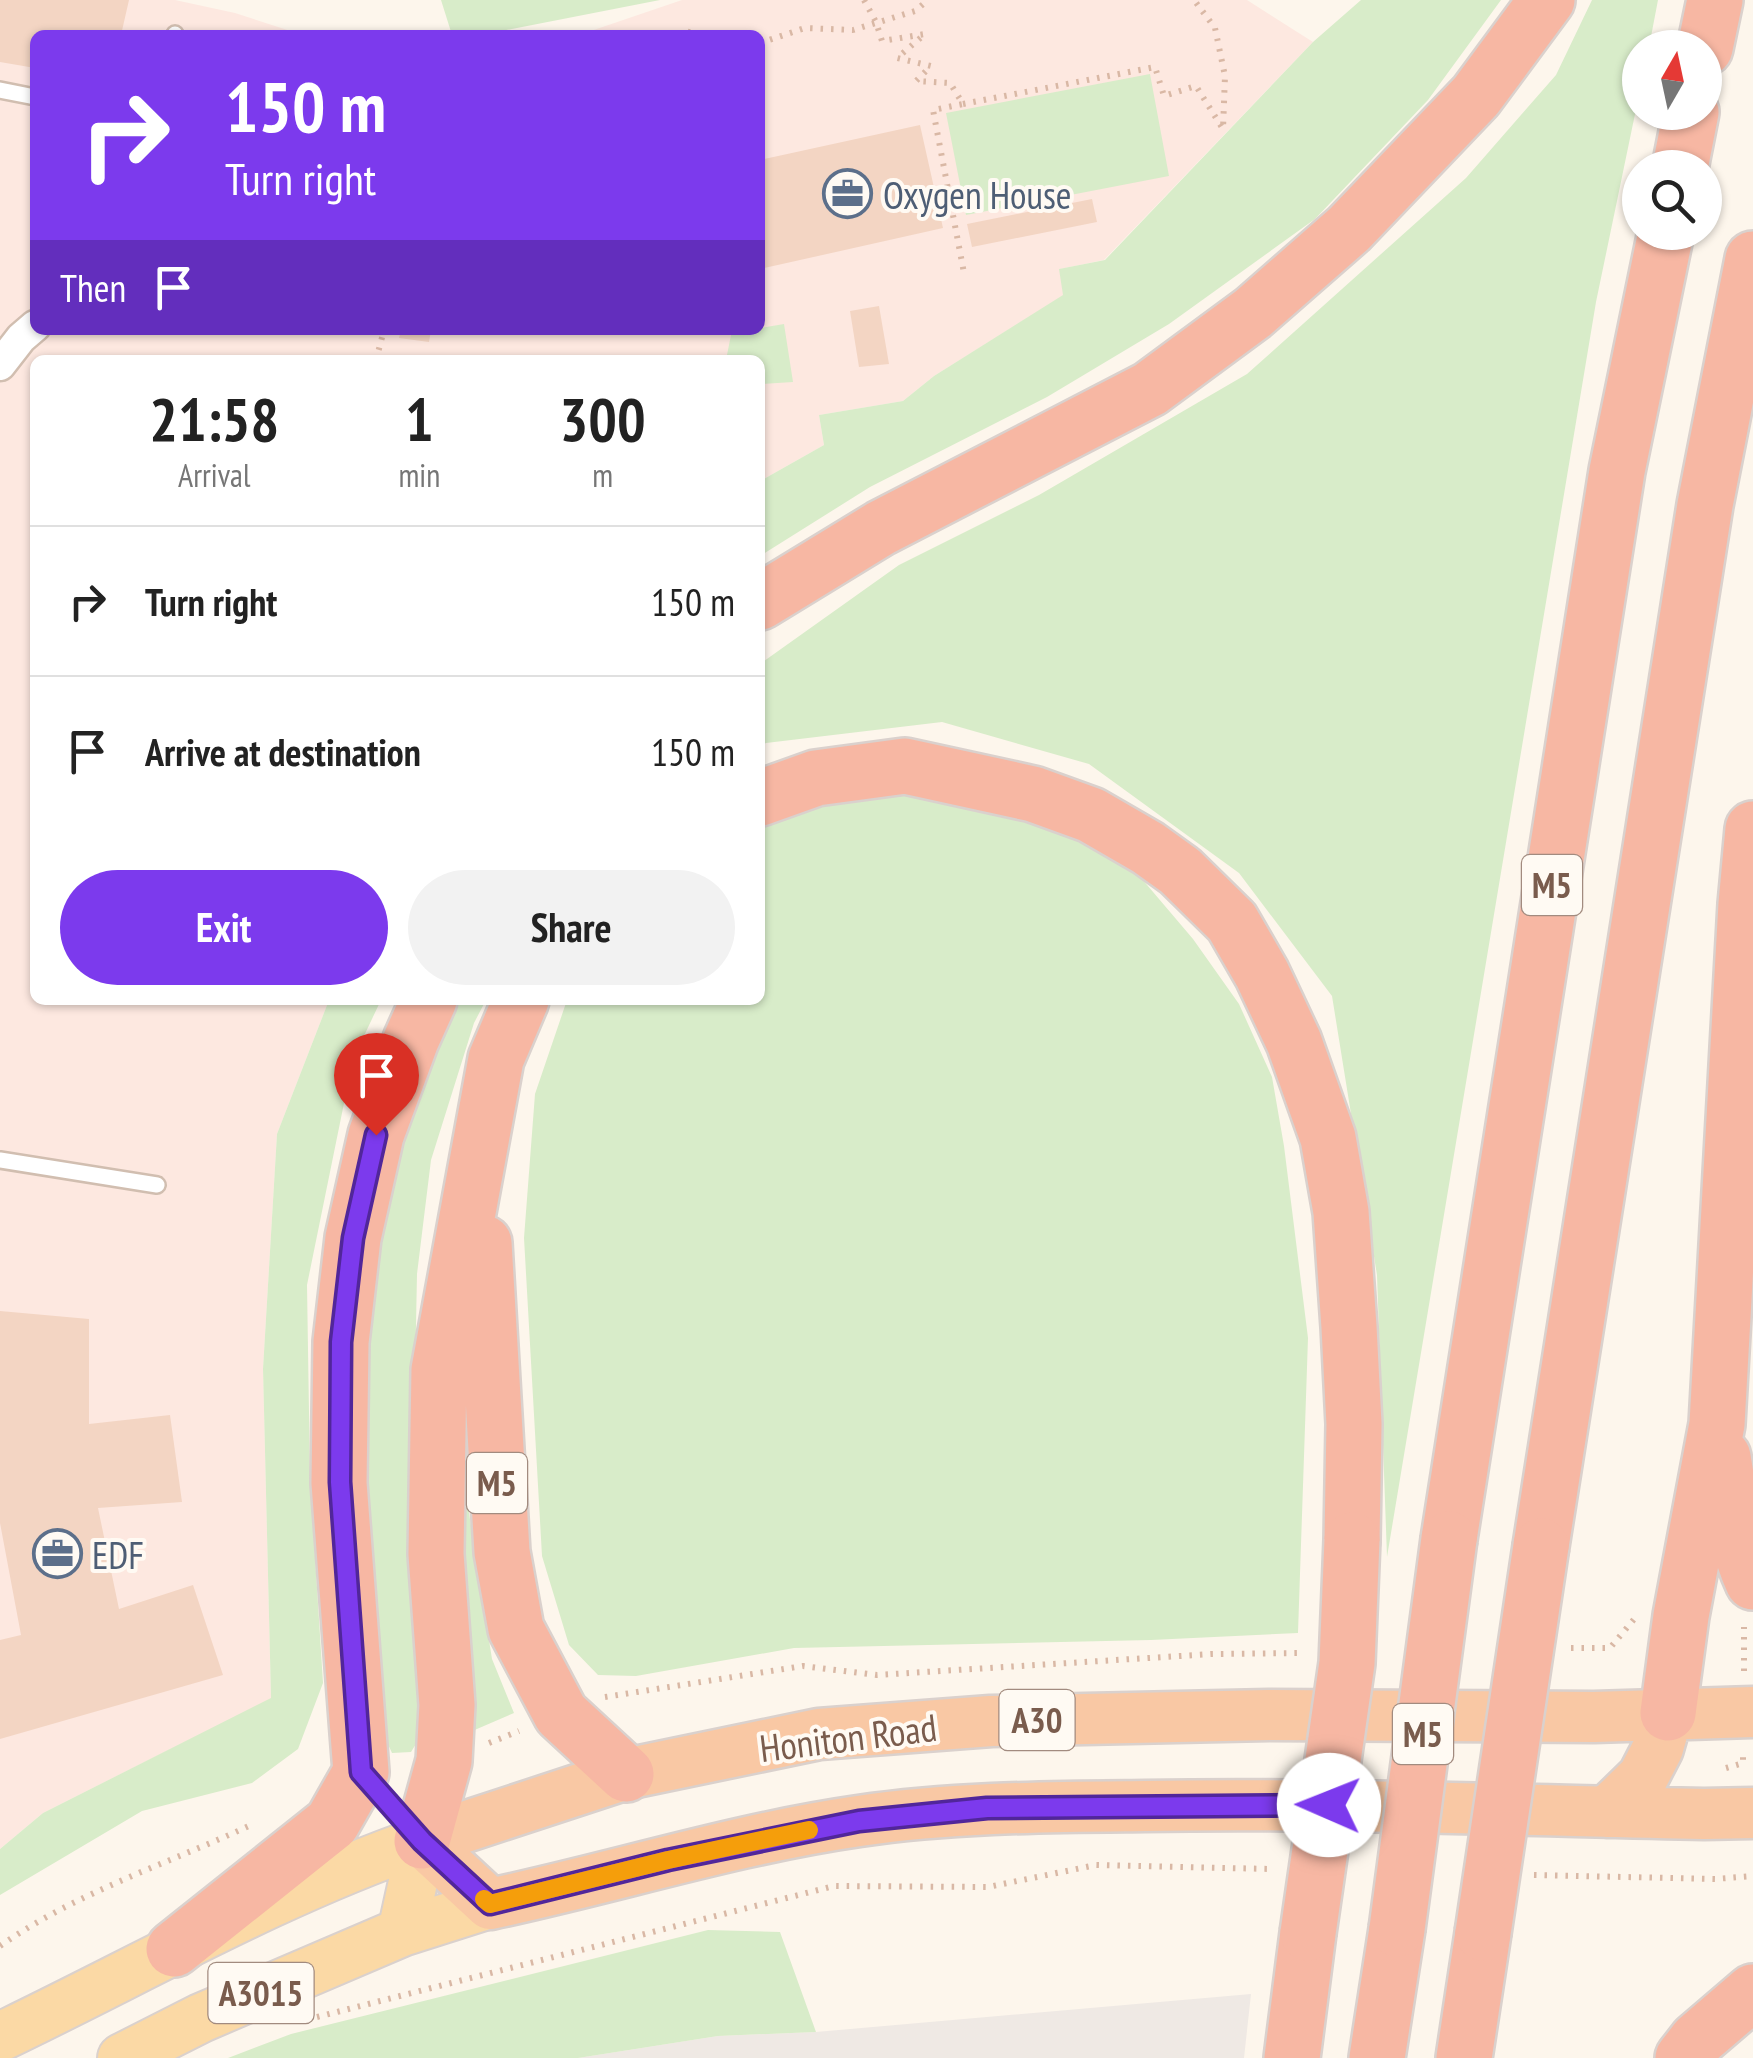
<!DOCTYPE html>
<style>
body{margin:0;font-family:"PT Sans Narrow",sans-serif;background:#f2f2f2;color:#222;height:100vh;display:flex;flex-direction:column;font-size:38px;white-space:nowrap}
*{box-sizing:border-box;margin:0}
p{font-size:32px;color:#767676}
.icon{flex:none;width:55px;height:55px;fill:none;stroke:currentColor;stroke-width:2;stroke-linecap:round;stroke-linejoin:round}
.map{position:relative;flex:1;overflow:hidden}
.panel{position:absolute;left:30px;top:355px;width:735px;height:650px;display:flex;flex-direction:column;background:#fff;border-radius:15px;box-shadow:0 2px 8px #0004}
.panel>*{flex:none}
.guide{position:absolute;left:30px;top:30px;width:735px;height:305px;border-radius:15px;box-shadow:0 2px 8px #0004;background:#7c3aed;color:#fff;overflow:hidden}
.needle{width:65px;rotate:9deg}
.buttons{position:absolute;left:1622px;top:30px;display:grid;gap:20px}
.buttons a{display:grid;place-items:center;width:100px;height:100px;border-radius:50%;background:#fff;box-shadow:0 2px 8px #0004;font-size:50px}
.pin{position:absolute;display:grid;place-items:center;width:85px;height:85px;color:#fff;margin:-102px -42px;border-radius:50% 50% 50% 0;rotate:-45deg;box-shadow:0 0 10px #0007}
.pin .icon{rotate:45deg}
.me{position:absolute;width:110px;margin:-55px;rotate:271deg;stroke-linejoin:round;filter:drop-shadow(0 0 8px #0008)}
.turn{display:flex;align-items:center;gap:35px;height:210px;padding:0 30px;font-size:45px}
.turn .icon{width:130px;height:130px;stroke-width:2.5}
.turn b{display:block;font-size:70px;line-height:85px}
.then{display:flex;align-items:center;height:95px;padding:0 30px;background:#0003;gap:20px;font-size:38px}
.eta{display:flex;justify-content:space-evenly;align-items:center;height:170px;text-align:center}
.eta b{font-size:60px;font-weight:700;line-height:70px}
.action{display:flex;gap:20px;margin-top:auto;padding:20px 30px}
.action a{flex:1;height:115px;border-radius:60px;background:#7c3aed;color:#fff;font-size:40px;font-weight:700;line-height:115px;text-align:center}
.action a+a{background:#f2f2f2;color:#222}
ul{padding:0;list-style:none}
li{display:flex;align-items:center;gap:30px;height:150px;padding:0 30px;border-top:2px solid #e0e0e0}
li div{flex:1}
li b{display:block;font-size:38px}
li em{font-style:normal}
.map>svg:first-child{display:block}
.commercial{fill:#fde8e0}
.industrial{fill:#efe9e4}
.green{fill:#d8ecc9}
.building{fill:#f3d5c3}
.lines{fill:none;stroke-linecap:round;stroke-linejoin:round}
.service-casing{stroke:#d1beb0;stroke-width:20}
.minor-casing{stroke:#d1beb0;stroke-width:35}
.primary-casing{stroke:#dad1cd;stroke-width:52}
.trunk-casing{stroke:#dad1cd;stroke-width:55}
.motorway-casing{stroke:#dad1cd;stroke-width:60}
.path{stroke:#d9b8a5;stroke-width:6;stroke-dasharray:2.5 8;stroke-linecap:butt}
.service{stroke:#fff;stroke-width:15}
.minor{stroke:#fff;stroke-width:30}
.primary{stroke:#fbd9a5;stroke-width:48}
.trunk{stroke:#f9c8a4;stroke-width:50}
.motorway{stroke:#f7b7a3;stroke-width:55}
.motorway-bridge-casing{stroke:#dad1cd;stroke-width:60;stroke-linecap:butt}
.motorway-bridge{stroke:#f7b7a3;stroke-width:55}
.route-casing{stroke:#51269a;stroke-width:25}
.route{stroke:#7c3aed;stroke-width:18}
.slow{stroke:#f59e0b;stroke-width:18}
.labels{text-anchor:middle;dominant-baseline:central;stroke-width:8;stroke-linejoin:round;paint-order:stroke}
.shield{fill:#fffaf3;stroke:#a28b7f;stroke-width:2.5}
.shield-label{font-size:35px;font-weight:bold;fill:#7a5c4d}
.service-label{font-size:38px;fill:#4e5e75;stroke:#fffaf3;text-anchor:start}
.street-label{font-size:38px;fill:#7a5c4d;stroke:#fffaf3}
</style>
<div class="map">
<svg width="1753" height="2058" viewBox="0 0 1753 2058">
<rect width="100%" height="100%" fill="#fdf6ec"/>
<!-- commercial -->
<path class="commercial" d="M0,0h175l60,13 68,22h-268v295h725v-295h-181l103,-35h565l66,42 -209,218 -44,9 4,26 -130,81 -31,25 -84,14 5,30 -64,36v-121h-725v640h294l-52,134 -14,235 8,330 -228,114 -43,36z"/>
<!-- industrial -->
<path class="industrial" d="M1251,1994l-7,64h-666l140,-22 98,-4z"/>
<!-- green -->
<path class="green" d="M441,0h219l-179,35h-29z
M1361,0h140l-73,100 -113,119 -146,105 -122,73 -177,90 -110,69v-75l64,-36 -5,-30 84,-14 31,-25 129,-81 -4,-26 46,-9 208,-218z
M1592,0h66l-9,47 -9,1v42l-44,212 -209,1255 -10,-282 -45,-279 -93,-123 -150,-109 -147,-42 -176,21 -6,3v-82l139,-99 140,-70 208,-121 219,-196 90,-103z
M1150,74l19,102 -203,39 -20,-102z
M784,324l9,58 -33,2v-24h-34l6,-30h28v-2z
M934,791l101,24 90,44 68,80 46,65 33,73 12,69 24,192 -10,295 -147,7 -357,8 -158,28 -38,-1 -29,-30 -27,-89 -18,-318 11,-144 32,-94h193v-178l58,-18z
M329,1000h52l-28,59 -46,226 3,192 13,206 -25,66 -46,34 -110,28 -142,84v-46l43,-36 228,-115 -8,-329 14,-235z
M456,1000h30l-12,23 -43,137 -14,114 -4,202 6,263 -8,13 -19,1 -5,-11 -8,-37 -17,-306 9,-131 36,-146 39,-102z
M457,1437l35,222 22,54 -51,22z
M708,1930l72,2 36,100 -98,4 -140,22h-350l63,-24z"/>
<!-- building -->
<path class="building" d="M0,0h129l-8,35h-86v33l-35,-6z
M920,125l23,103 -183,41v-109z
M1092,199l5,23 -125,25 -5,-23z
M879,306l10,58 -30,3 -9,-56z
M401,330h30l-2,12 -30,-4z
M0,1311l89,8v105l81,-9 12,87 -84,6 21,101 74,-24 30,90 -223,64v-99l21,-5 -21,-112z"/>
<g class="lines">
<defs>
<path id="service" d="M175,35v-1
M0,90l35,7
M0,1160l157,25"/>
<path id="minor" d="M0,365l21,-27 14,-12"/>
<path id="primary" d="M402,1932l20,-91
M0,2037c140,-67 275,-145 422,-196
M122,2058l79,-40 201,-86 88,-28"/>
<path id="trunk" d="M1753,1712l-159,5 -325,-2 -278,6 -172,13 -193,40 -204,67 68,63c123,-26 244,-65 369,-83 95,-14 190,-14 286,-15 186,-3 373,4 559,8l49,-1
M1607,1812l36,-35 15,-29 10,-35"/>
<path id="motorway" d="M1705,48l10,-48
M1680,168l11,-56
M760,602l121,-74 269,-139 103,-76 96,-84 127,-133 71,-96
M760,798l56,-20 89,-12 128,28 58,21 57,33 32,23 52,51 30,52 32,68 34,96 13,74 8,115 5,97 -2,116
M484,1243l18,309 14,77 45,85 65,60
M1723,1457c7,42 12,86 30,125
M1449,1539l168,-1068 49,-239
M1541,1546l164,-1041 48,-246
M1668,1713l13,-97 36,-192 29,-520 7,-75
M422,1841l22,-80 3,-56 -11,-151 3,-184 57,-311 25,-59
M174,1949l158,-126 29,-51 -22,-289 2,-141 12,-104 23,-103 35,-95 18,-40
M1292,2058l16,-125
M1377,2058l20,-129
M1464,2058l19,-125
M1683,2058l14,-18 56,-48"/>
</defs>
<!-- service casing -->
<use href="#service" class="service-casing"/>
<!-- minor casing -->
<use href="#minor" class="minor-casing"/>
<!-- primary casing -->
<use href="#primary" class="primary-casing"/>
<!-- trunk casing -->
<use href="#trunk" class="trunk-casing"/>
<!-- motorway casing -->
<use href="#motorway" class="motorway-casing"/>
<!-- path -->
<path class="path" d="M864,0l12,22 6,19 43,-7 -28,24 34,8 -15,15 34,2 13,21 -30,6 31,163
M605,35l6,-3 6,3
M678,35l8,-4 11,4
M760,43l45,-15 48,2 62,-19 13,-11
M963,104l192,-37 9,29 32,-10 27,43 2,-53 -10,-48 -21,-28
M376,360l8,-30
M1571,1648h39l25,-30
M1744,1671v-44
M605,1697l198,-31 74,9 335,-21 92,-1
M489,1743l30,-12
M1726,1768l17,-5v-10
M1534,1875l181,4 38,-3
M0,1946c77,-54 167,-82 251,-121
M317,2017l517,-131 154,1 108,-22 175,4"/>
<!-- service -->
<use href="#service" class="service"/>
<!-- minor -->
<use href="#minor" class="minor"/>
<!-- primary -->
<use href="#primary" class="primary"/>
<!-- trunk -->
<use href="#trunk" class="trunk"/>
<!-- motorway -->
<use href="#motorway" class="motorway"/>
<defs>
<path id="motorway-bridge" d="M1397,1929l52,-390
M1308,1933l39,-270 5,-123
M1483,1933l58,-387"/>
</defs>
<!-- motorway-bridge casing -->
<use href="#motorway-bridge" class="motorway-bridge-casing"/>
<!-- motorway-bridge -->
<use href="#motorway-bridge" class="motorway-bridge"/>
</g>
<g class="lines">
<defs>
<path id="route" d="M376,1135l-23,103 -12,104 -1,140 21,290 61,69 68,63 178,-44 191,-39 128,-13 342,-3"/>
</defs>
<!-- route casing -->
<use href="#route" class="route-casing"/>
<!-- route -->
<use href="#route" class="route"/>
<!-- slow -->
<path class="slow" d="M484,1899l6,5 178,-44 141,-30"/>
</g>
<!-- icons -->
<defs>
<symbol id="office-ring" viewBox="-11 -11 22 22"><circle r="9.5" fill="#fffaf3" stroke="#5c6f8a" stroke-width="1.5"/><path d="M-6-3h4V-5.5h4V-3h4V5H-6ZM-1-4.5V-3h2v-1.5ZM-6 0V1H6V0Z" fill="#5c6f8a"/></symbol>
</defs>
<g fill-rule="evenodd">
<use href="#office-ring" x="820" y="166" width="55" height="55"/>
<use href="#office-ring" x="30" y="1526" width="55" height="55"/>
</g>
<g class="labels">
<!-- shield labels -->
<g class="shield">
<rect x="1522" y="855" width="60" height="60" rx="8"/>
<rect x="467" y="1453" width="60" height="60" rx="8"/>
<rect x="999.5" y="1690" width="75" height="60" rx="8"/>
<rect x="1393" y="1704" width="60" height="60" rx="8"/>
<rect x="208.5" y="1963" width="105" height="60" rx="8"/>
</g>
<g class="shield-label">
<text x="1552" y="885">M5</text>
<text x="497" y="1483">M5</text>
<text x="1037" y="1720">A30</text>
<text x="1423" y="1734">M5</text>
<text x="261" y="1993">A3015</text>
</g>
<!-- service labels -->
<g class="service-label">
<text x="883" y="194">Oxygen House</text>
<text x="92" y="1554">EDF</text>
</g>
<!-- street labels -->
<g class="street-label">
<text transform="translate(848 1737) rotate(-7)">Honiton Road</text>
</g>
</g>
</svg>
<div class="buttons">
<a><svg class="needle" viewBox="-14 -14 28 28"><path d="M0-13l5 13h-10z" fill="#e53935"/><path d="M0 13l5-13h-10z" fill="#767676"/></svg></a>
<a><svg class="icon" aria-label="search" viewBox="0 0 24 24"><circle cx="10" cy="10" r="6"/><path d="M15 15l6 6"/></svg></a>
</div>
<div class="pin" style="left:376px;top:1135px;background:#d93025"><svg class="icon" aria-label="arrive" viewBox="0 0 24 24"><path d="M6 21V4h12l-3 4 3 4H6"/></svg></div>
<svg class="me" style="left:1329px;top:1805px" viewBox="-20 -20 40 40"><circle r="19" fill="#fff"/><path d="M0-13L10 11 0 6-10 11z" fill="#7c3aed"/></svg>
<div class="guide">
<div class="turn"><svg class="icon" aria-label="right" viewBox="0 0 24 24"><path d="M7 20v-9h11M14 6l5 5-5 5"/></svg><div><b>150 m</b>Turn right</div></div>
<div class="then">Then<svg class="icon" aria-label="arrive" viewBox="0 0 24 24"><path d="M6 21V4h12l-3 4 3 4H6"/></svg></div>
</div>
<section class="panel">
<div class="eta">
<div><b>21:58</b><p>Arrival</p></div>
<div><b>1</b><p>min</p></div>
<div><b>300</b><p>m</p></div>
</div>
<ul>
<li><svg class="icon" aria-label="right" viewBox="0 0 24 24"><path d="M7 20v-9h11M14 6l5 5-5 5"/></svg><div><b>Turn right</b></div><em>150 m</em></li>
<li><svg class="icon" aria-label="arrive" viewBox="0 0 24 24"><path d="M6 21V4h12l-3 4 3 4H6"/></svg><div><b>Arrive at destination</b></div><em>150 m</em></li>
</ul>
<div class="action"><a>Exit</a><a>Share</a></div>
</section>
</div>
